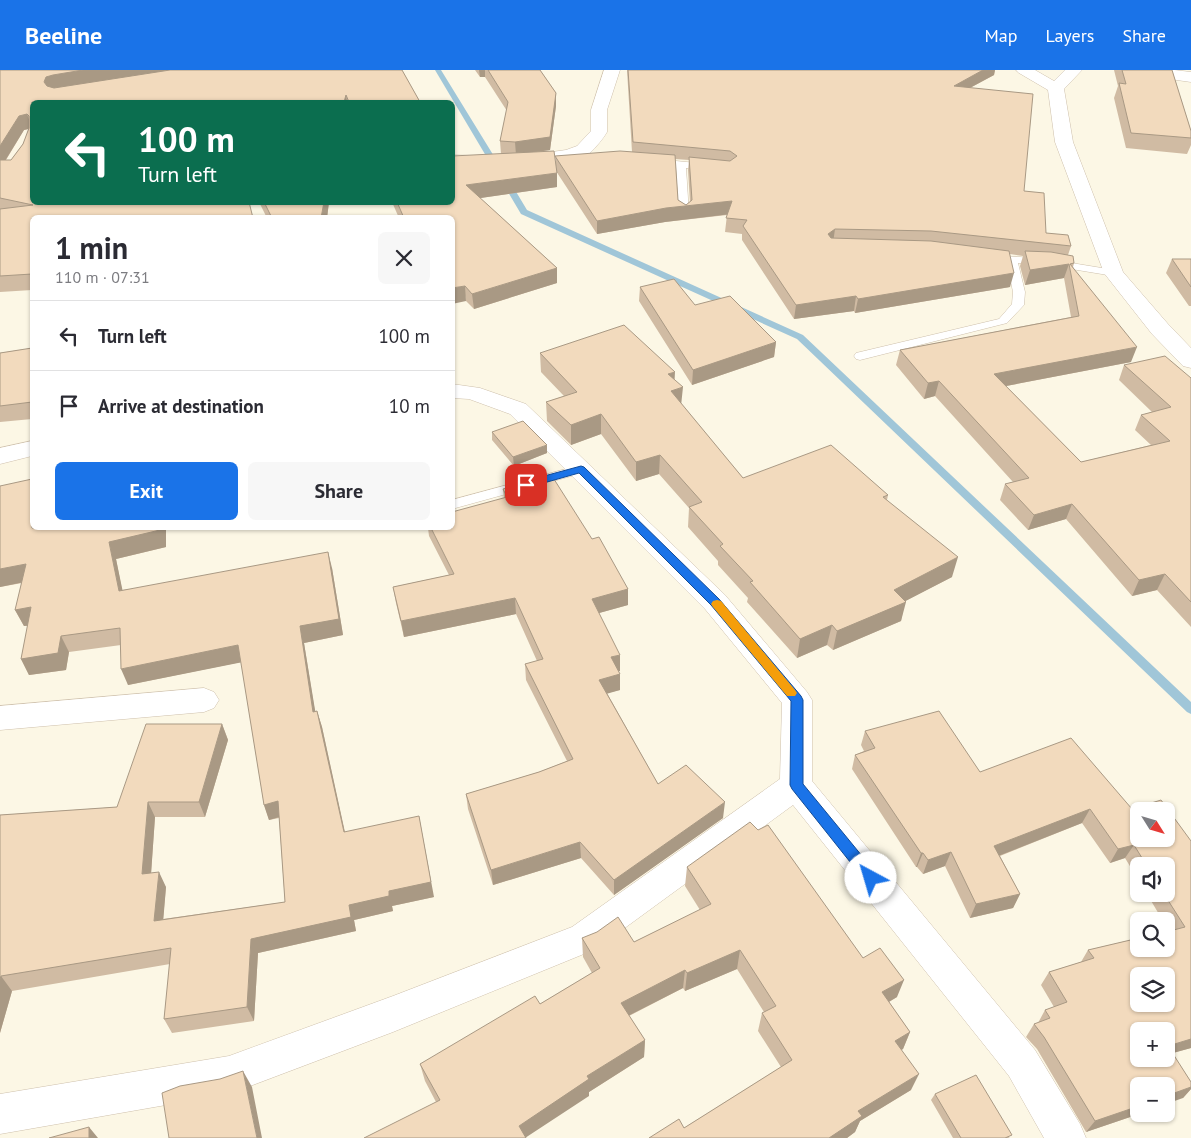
<!DOCTYPE html>
<meta charset="utf-8">
<style>
body{margin:0;font-family:"PT Sans",sans-serif;background:#f7f7f7;color:#2b2b33;height:100vh;display:flex;flex-direction:column;font-size:19px;white-space:nowrap}
*{box-sizing:border-box;margin:0}
p{font-size:16px;color:#7c7c81}
.icon{flex:none;width:28px;height:28px;fill:none;stroke:currentColor;stroke-width:2;stroke-linecap:round;stroke-linejoin:round}
.map{position:relative;flex:1;overflow:hidden}
.drawer{position:absolute;left:30px;top:145px;width:425px;height:315px;display:flex;flex-direction:column;background:#fff;border-radius:8px;box-shadow:0 1px 4px #0004}
.drawer>*{flex:none}
.top-card{position:absolute;left:30px;top:30px;width:425px;height:105px;border-radius:8px;box-shadow:0 1px 4px #0004;background:#0b6e4f;color:#fff;overflow:hidden}
.needle{width:32px;rotate:127deg}
.tools{position:absolute;left:1130px;top:732px;display:grid;gap:10px}
.tools a{display:grid;place-items:center;width:45px;height:45px;border-radius:8px;background:#fff;box-shadow:0 1px 4px #0004;font-size:25px}
.pin{position:absolute;display:grid;place-items:center;width:42px;height:42px;color:#fff;margin:-21px;border-radius:10px;box-shadow:0 2px 8px #0006}
.me{position:absolute;width:55px;margin:-28px;rotate:321deg;stroke-linejoin:round;filter:drop-shadow(0 0 4px #0008)}
.turn{display:flex;align-items:center;gap:18px;height:105px;padding:0 25px;font-size:22px}
.turn .icon{width:65px;height:65px;stroke-width:2.5}
.turn b{display:block;font-size:35px;line-height:42px}
.round{display:grid;place-items:center;flex:none;width:52px;height:52px;border-radius:8px;background:#f7f7f7}
.overview{display:flex;align-items:center;justify-content:space-between;height:85px;padding:0 25px}
h1{font-size:30px;font-weight:700;line-height:38px}
.action{display:flex;gap:10px;margin-top:auto;padding:10px 25px}
.action a{flex:1;height:58px;border-radius:8px;background:#1a73e8;color:#fff;font-size:20px;font-weight:700;line-height:58px;text-align:center}
.action a+a{background:#f7f7f7;color:#2b2b33}
ul{padding:0;list-style:none}
li{display:flex;align-items:center;gap:15px;height:70px;padding:0 25px;border-top:1px solid #e1e1e2}
li div{flex:1}
li b{display:block;font-size:19px}
li em{font-style:normal}
header{display:flex;align-items:center;gap:30px;box-sizing:border-box;height:70px;padding:0 25px;background:#1a73e8;color:#fff}
header strong{font-size:24px}
nav{display:flex;gap:28px;margin-inline-start:auto;font-size:18px}
.map>svg:first-child{display:block}
.lines{fill:none;stroke-linecap:round;stroke-linejoin:round}
.stream{fill:#a0c6d8;fill-rule:evenodd}
.lane-casing{stroke:#cec0ac;stroke-width:1}
.street-casing{stroke:#cec0ac;stroke-width:1}
.lane{fill:#fff;fill-rule:evenodd}
.street{fill:#fff;fill-rule:evenodd}
.wall{fill:#d0bba3;fill-rule:evenodd}
.shaded-wall{fill:#a99984}
.building{fill:#f2dabd;stroke:#a99984;fill-rule:evenodd}
.route{fill:#1a73e8;stroke:#114b97}
.slow{fill:#f59e0b}
</style>
<header>
<strong>Beeline</strong>
<nav><a>Map</a><a>Layers</a><a>Share</a></nav>
</header>
<div class="map">
<svg width="1191" height="1068" viewBox="0 0 1191 1068">
<rect width="100%" height="100%" fill="#fcf7e5"/>
<g class="lines">
<!-- stream -->
<path class="stream" d="M435,0h6l59,96 -1,2 -7,-2z
M503,110h6l18,30 276,125 388,367v12l-4,-2 -390,-373 -276,-125 -19,-32z"/>
<defs>
<path id="lane" d="M655,89l52,5 5,3 -5,3 -21,-2 3,46 -1,2 -4,1 -5,-3 -3,-47 -24,-3v-4z
M991,185l56,4 67,11 5,3 -5,3 -67,-11 -29,-2 7,29 -1,13 -17,18 -147,37 -4,-1 -2,-3 2,-3 143,-34 13,-15 1,-12 -6,-30 -20,-2 -1,-2 1,-2z
M581,395l5,1 2,3 -2,3 -134,37v-9z"/>
<path id="street" d="M604,0h16l-13,40v22c-4,7 -11,15 -17,21 -21,17 -109,13 -138,12v-10l64,2 50,-7 11,-4 14,-15v-21z
M1016,0h19l19,11 11,-11h17l-18,19 9,53 50,130 45,52 23,24v20l-8,-2 -31,-32 -48,-61 -49,-131 -7,-52 -29,-17z
M1133,0h41l17,2v10l-50,-7 -5,-2z
M452,314l28,4 46,16 199,191 82,97 5,8v81l223,269 45,74 6,14h-42l-35,-62 -216,-271 -197,144 -203,83 -164,62 -229,40v-40l229,-38 164,-60 179,-69 208,-148 2,-76 -77,-94 -195,-195 -41,-15 -17,-1z
M32,371v15l-32,8v-16z
M204,618l10,4 5,8 -5,8 -10,4 -204,18v-24z"/>
</defs>
<!-- lane casing -->
<use href="#lane" class="lane-casing"/>
<!-- street casing -->
<use href="#street" class="street-casing"/>
<!-- lane -->
<use href="#lane" class="lane"/>
<!-- street -->
<use href="#street" class="street"/>
</g>
<!-- wall -->
<path class="wall" d="M0,0h402l18,32h-388v188l-32,2zM29,59l-6,15 -12,16h-5l18,-30z
M475,0h65l16,23v13l-6,44 -8,1 14,12 -1,-7 77,-4 -5,-82h368l-1,5 -24,13 54,103 22,42 25,13 -3,9 6,8 -1,4 58,95 -125,24 75,76 70,-17 -16,-15 6,-15 11,-3 -33,-32 5,-15 67,13v249l-34,-37 -25,6 -66,-77 -38,11 -28,-30 5,-16 8,-2 -78,-86 -11,3 -28,-34 4,-15 171,-33 -7,-39 -39,7 -5,-19 3,-10 -13,-2v33l-155,26 -1,-2 -60,8 -52,-79v-6l-17,-2 2,-17 -62,7 -68,12 -41,-63 1,16 -77,11 77,70v15l-83,26 -8,-8 -14,-83h-53l-7,-16h60l49,-48 -1,-13 7,-30 -22,-34h-5zM675,89l14,1 -1,10 2,32 -4,3 -8,-5z
M1114,0h58l19,61v14l-4,9 -61,-6 -12,-50 4,-12z
M259,132h70l-2,16h-60z
M1172,189h19v47h-2l-23,-33z
M640,217l55,18 81,37 -2,15 -82,28 -53,-84z
M32,278v71l-32,3v-69z
M540,283l135,27 6,24 62,74 145,17 -1,5 65,77 -47,24 -4,20 -68,29 -6,-5 -30,13 -50,-56 1,-4 -30,-33v-4l-30,-34 1,-19 -30,-34 -23,7 -35,-47 -30,11 -24,-24 -1,-19 18,-6 -23,-24z
M492,362l55,21 -33,13 -22,-26z
M0,416l166,61 -50,12 6,31 210,-22 11,67 -39,8 11,69 2,-1 5,16 23,105 89,65 -42,9 1,5 -39,9 2,11 -98,22 -4,68 -82,12 -8,-14 6,-55 -158,27 -12,42v-218l117,-8 105,-83 6,16 -23,77h-50l-4,56 15,14 -3,32 122,-17 -6,-84 -10,2 -5,-15 -23,-143 -113,23 -7,-40 -52,7 -3,18 -37,5 -8,-16 7,-33h-4l-9,-16 7,-27 -22,4z
M503,419l89,50 36,50v16l-29,8 21,58h-1l1,19 -13,3 51,91 65,34 -109,77 -33,-37 -88,27 -25,-76 -2,-15 73,-22 28,-11 -41,-81 -1,-16 12,-3 -21,-47 -112,23 -8,-34 -3,-16 56,-12 -20,-39 -1,-8h24l52,-30z
M865,661l115,41 152,37 59,32v207l-19,5 19,29v7l-8,9 -44,-12v28l-53,18 -49,-83 -11,-12 8,-13 4,-1 7,-13 9,-3 -13,-22 8,-13 32,-10 7,-12 81,-19 -3,-5v-5h-3l-16,-27h19v-28h-27v15l-14,-23 -15,5 -28,-40 -82,33 20,38 -7,14 -43,10 -25,-52 -22,8 -6,-7h-1l-64,-98 3,-14 9,-4 -3,-6z
M687,797l176,91 34,39 -8,5 21,30 -7,17 -2,1 10,40 -51,31 -5,11 -8,6h-198l35,-10 97,-61 -23,-36 4,-18 2,-1 -27,-43 -52,22 -2,-3 -54,28 16,24 -1,17 -55,35v4l-153,6 -11,-21 -5,-17 120,-60 52,-31 -9,-16 -1,-19 52,4 66,-32 -15,-24z
M935,1024l75,44h-57l-22,-38z"/>
<!-- shaded-wall -->
<path class="shaded-wall" d="M83,0h91l-124,21 -6,-9 2,-5 7,-2z
M479,0h6v7h-5z
M983,0h12l-1,5 -43,23 3,-12z
M556,23v13l-6,44 -34,5 -1,-13z
M346,25l1,7h-3z
M27,44l5,14 -8,2 -24,39v-23l19,-30z
M557,103v14l-90,13 -1,-15z
M732,131l-1,13 -66,8 -68,12v-13l69,-13z
M324,132h5l-2,16h-6z
M835,159l-2,14 -5,-9z
M1069,194l-5,14 -39,7 5,-15z
M557,198v15l-83,26 -2,-15z
M1014,203l-4,14 -155,26 3,-14z
M465,216l1,15 -14,3v-16z
M856,226l-2,15 -60,8 2,-14z
M776,272l-2,15 -82,28 1,-15z
M1137,277l-6,15 -141,27 4,-15z
M675,302l-1,18 9,-3 -2,19 -11,4 -2,-36z
M939,311l-4,15 -11,3 4,-16z
M601,344v20l-30,11v-20z
M547,375v8l-33,13 -1,-9z
M660,385l-1,19 -23,7v-19z
M1072,434l-6,15 -38,11 6,-15z
M160,458h6v19l-50,12 10,48 -7,-16 -10,-49z
M328,482l4,16 11,67 -39,8 14,85 -5,-16 -13,-86z
M958,487l-6,20 -58,30 12,-5 -5,19 -68,29 4,-19 57,-41z
M26,494l8,16 -34,7v-18z
M1165,504l-8,16 -25,6 7,-16z
M628,519v16l-36,10v-16z
M515,528l1,16 -112,23 -3,-16z
M31,537l9,17 -16,2 -9,-16z
M832,555l-5,20 -30,13 3,-19z
M61,566l8,16 -3,18 -37,5 -8,-16z
M238,575l5,17 -115,23 -7,-16z
M620,585v16l-9,2v-16z
M620,604v16l-21,6v-16z
M317,641l5,16 26,120 -4,-15z
M222,654l6,16 -23,77 -6,-15z
M278,731l5,15 -14,4 -5,-15z
M148,732l7,15 -5,72 -8,-15z
M725,732l-2,16 -109,77v-15z
M1090,739l-8,14 -94,37 6,-14z
M419,746l15,81 -42,9 1,5 -39,9 2,11 -98,22 -4,68 -7,-14 4,-68 138,-48z
M580,772l1,16 -88,27 -2,-15z
M1134,775l-9,13 -15,5 8,-14z
M951,782l-6,14 -22,8 5,-14z
M921,783h2l-6,14h-1z
M159,802l7,15 -4,48 -8,-14z
M1020,824l-7,14 -43,10 6,-14z
M740,880l-3,19 -52,22 2,-18z
M685,900l-2,18 -63,32 1,-17z
M1,906l11,15 -12,42v-54z
M904,910l-7,17 -22,13 7,-18z
M910,962l-7,17 -16,9 8,-17z
M1191,969v9l-25,7 2,-9z
M645,970l-1,17 -55,35v4l-64,42 -6,-12 68,-50z
M243,1001l9,16 10,51h-5z
M919,1004l-8,16 -51,31 -5,11 -8,6h-18l29,-27z
M1191,1017v2l-8,9 -17,6v-8z
M1139,1036v8l-53,18 9,-11z
M89,1057l9,11h-9z"/>
<!-- building -->
<path class="building" d="M0,0h83l-30,5 -7,2 -2,5 3,4 7,2 116,-18h232l18,32h-71l-3,-7 -2,7h-312v100h217l4,16h-221v56l-32,2v-67l33,-4 -33,-7v-38h11l12,-16 6,-16v-12l-2,-2 -8,2 -19,30z
M488,0h52l16,23 -6,44 -35,5 -15,-1 8,-39z
M628,0h355l-29,16 79,8 -9,97 20,2 2,40 22,2 3,11 -140,-15 -96,-2 -7,5 3,4 100,3 78,10 5,22 -156,26 -2,-3 -60,9 -53,-79 4,-6 -21,-2 6,-17 -66,7 -69,13 -42,-65 65,-5 55,4 3,45 8,5 6,-5 -3,-43 41,4 7,-5 -7,-5 -97,-9z
M1122,0h50l19,61v7l-60,-5 -12,-50 7,1z
M554,81l3,22 -91,12 91,83 -85,26 -7,-8 -13,2v-70h-48l-7,-16h55v-46z
M264,132h60l-3,16h-49z
M1025,181l26,1 22,4 1,7 -4,1 67,83 -143,27 87,88 89,-21 -29,-26 30,-8 -47,-42 41,-9 26,22v224l-26,-28 -26,6 -67,-76 -38,11 -29,-31 24,-6 -90,-97 -11,2 -28,-33 179,-34 -10,-52 -39,6z
M1172,189h19v28z
M674,209l21,26 35,-9 46,46 -83,28 -53,-83z
M624,255l51,47 -7,2 15,13 -12,4 72,87 88,-33 57,50 -5,2 75,60 -64,33 12,12 -69,29 -5,-6 -32,14 -50,-57 3,-1 -33,-35 3,-2 -34,-37 13,-5 -42,-47 -24,7 -35,-48 -30,11 -25,-23 31,-10 -37,-39z
M32,278v54l-32,4v-53z
M523,351l24,24 -34,12 -21,-25z
M552,406l40,63 7,-2 29,52 -36,10 28,56 -9,2 9,17 -21,6 59,104 28,-19 39,37 -111,78 -34,-38 -89,28 -25,-76 73,-22 34,-13 -48,-95 18,-5 -28,-61 -114,23 -8,-34 61,-13 -23,-46h21v-16l55,-15 -4,-8z
M32,409v49h128v2l-51,12 10,49 209,-39 11,67 -39,7 13,86 4,-1 27,121 75,-16 12,66 -42,9v5l-40,9 2,12 -100,22 -4,68 -83,12 7,-71 -170,28 -1,3v-164l117,-8 29,-83h76l-23,78h-51l-6,72 17,-2 -5,49 131,-19 -7,-101 -14,4 -26,-160 -117,24 -1,-41 -59,8 -3,17 -37,6 10,-52 -16,3 11,-46 -26,5v-83z
M939,641l41,61 91,-34 61,71 29,-9 30,41v198l-23,7 23,36v5l-25,9v-10h-27v20l-44,15 -51,-84 -10,-13 16,-6 -5,-8 22,-8 -18,-30 45,-14 -6,-8 51,-12v11h27v-17l19,-5 -21,-33h2v-28h-19l-13,-21 -16,4 -28,-40 -96,37 26,48 -44,10 -25,-52 -23,8 -5,-7h-2l-66,-98 20,-7 -10,-17zM1139,741h27v28h-27zM1139,906h27v28h-27zM1139,961h27v28h-27z
M750,752l8,8 10,-5 95,133 17,-10 24,32 -22,12 28,40 -15,9 24,33 -61,37 4,5 -33,22h-180l30,-19 5,9 108,-68 -30,-47 14,-7 -36,-56 -53,23 -2,-3 -64,33 24,37 -58,36 2,3 -70,47 7,12h-162l76,-38 -20,-36 115,-68 5,8 60,-36 -18,-30 15,-6 21,-15 16,25 77,-38 -24,-37z
M243,1001l14,67h-88l-7,-45 18,-7 40,-7z
M976,1005l36,60 -7,3h-44l-26,-44z
M89,1057v11h-40z"/>
<!-- route -->
<path class="route" d="M581,396l3,1 135,132 82,97 2,4v84l73,89 2,5 -2,4 -5,2 -5,-2 -74,-93 -2,-4 1,-84 -80,-96 -132,-132 -53,15 -5,-3 1,-3z"/>
<!-- slow -->
<path class="slow" d="M717,530l4,1 74,89 2,3 -2,3h-8l-74,-89 -2,-3 2,-3z"/>
</svg>
<div class="tools">
<a><svg class="needle" viewBox="-14 -14 28 28"><path d="M0-13l5 13h-10z" fill="#e53935"/><path d="M0 13l5-13h-10z" fill="#7c7c81"/></svg></a>
<a><svg class="icon" aria-label="sound" viewBox="0 0 24 24"><path d="M4 9h4l5-4v14l-5-4H4zM17 9q2 3 0 6"/></svg></a>
<a><svg class="icon" aria-label="search" viewBox="0 0 24 24"><circle cx="10" cy="10" r="6"/><path d="M15 15l6 6"/></svg></a>
<a><svg class="icon" aria-label="layers" viewBox="0 0 24 24"><path d="M12 4l9 5-9 5-9-5zM3 14l9 5 9-5"/></svg></a>
<a>+</a>
<a>−</a>
</div>
<div class="pin" style="left:526px;top:415px;background:#d93025"><svg class="icon" aria-label="arrive" viewBox="0 0 24 24"><path d="M6 21V4h12l-3 4 3 4H6"/></svg></div>
<svg class="me" style="left:871px;top:808px" viewBox="-20 -20 40 40"><circle r="19" fill="#fff"/><path d="M0-13L10 11 0 6-10 11z" fill="#1a73e8"/></svg>
<div class="top-card">
<div class="turn"><svg class="icon" aria-label="left" viewBox="0 0 24 24"><path d="M17 20v-9H6M10 6l-5 5 5 5"/></svg><div><b>100 m</b>Turn left</div></div>
</div>
<section class="drawer">
<div class="overview"><div><h1>1 min</h1><p>110 m · 07:31</p></div><a class="round"><svg class="icon" aria-label="close" viewBox="0 0 24 24"><path d="M6 6l12 12M18 6L6 18"/></svg></a></div>
<ul>
<li><svg class="icon" aria-label="left" viewBox="0 0 24 24"><path d="M17 20v-9H6M10 6l-5 5 5 5"/></svg><div><b>Turn left</b></div><em>100 m</em></li>
<li><svg class="icon" aria-label="arrive" viewBox="0 0 24 24"><path d="M6 21V4h12l-3 4 3 4H6"/></svg><div><b>Arrive at destination</b></div><em>10 m</em></li>
</ul>
<div class="action"><a>Exit</a><a>Share</a></div>
</section>
</div>
